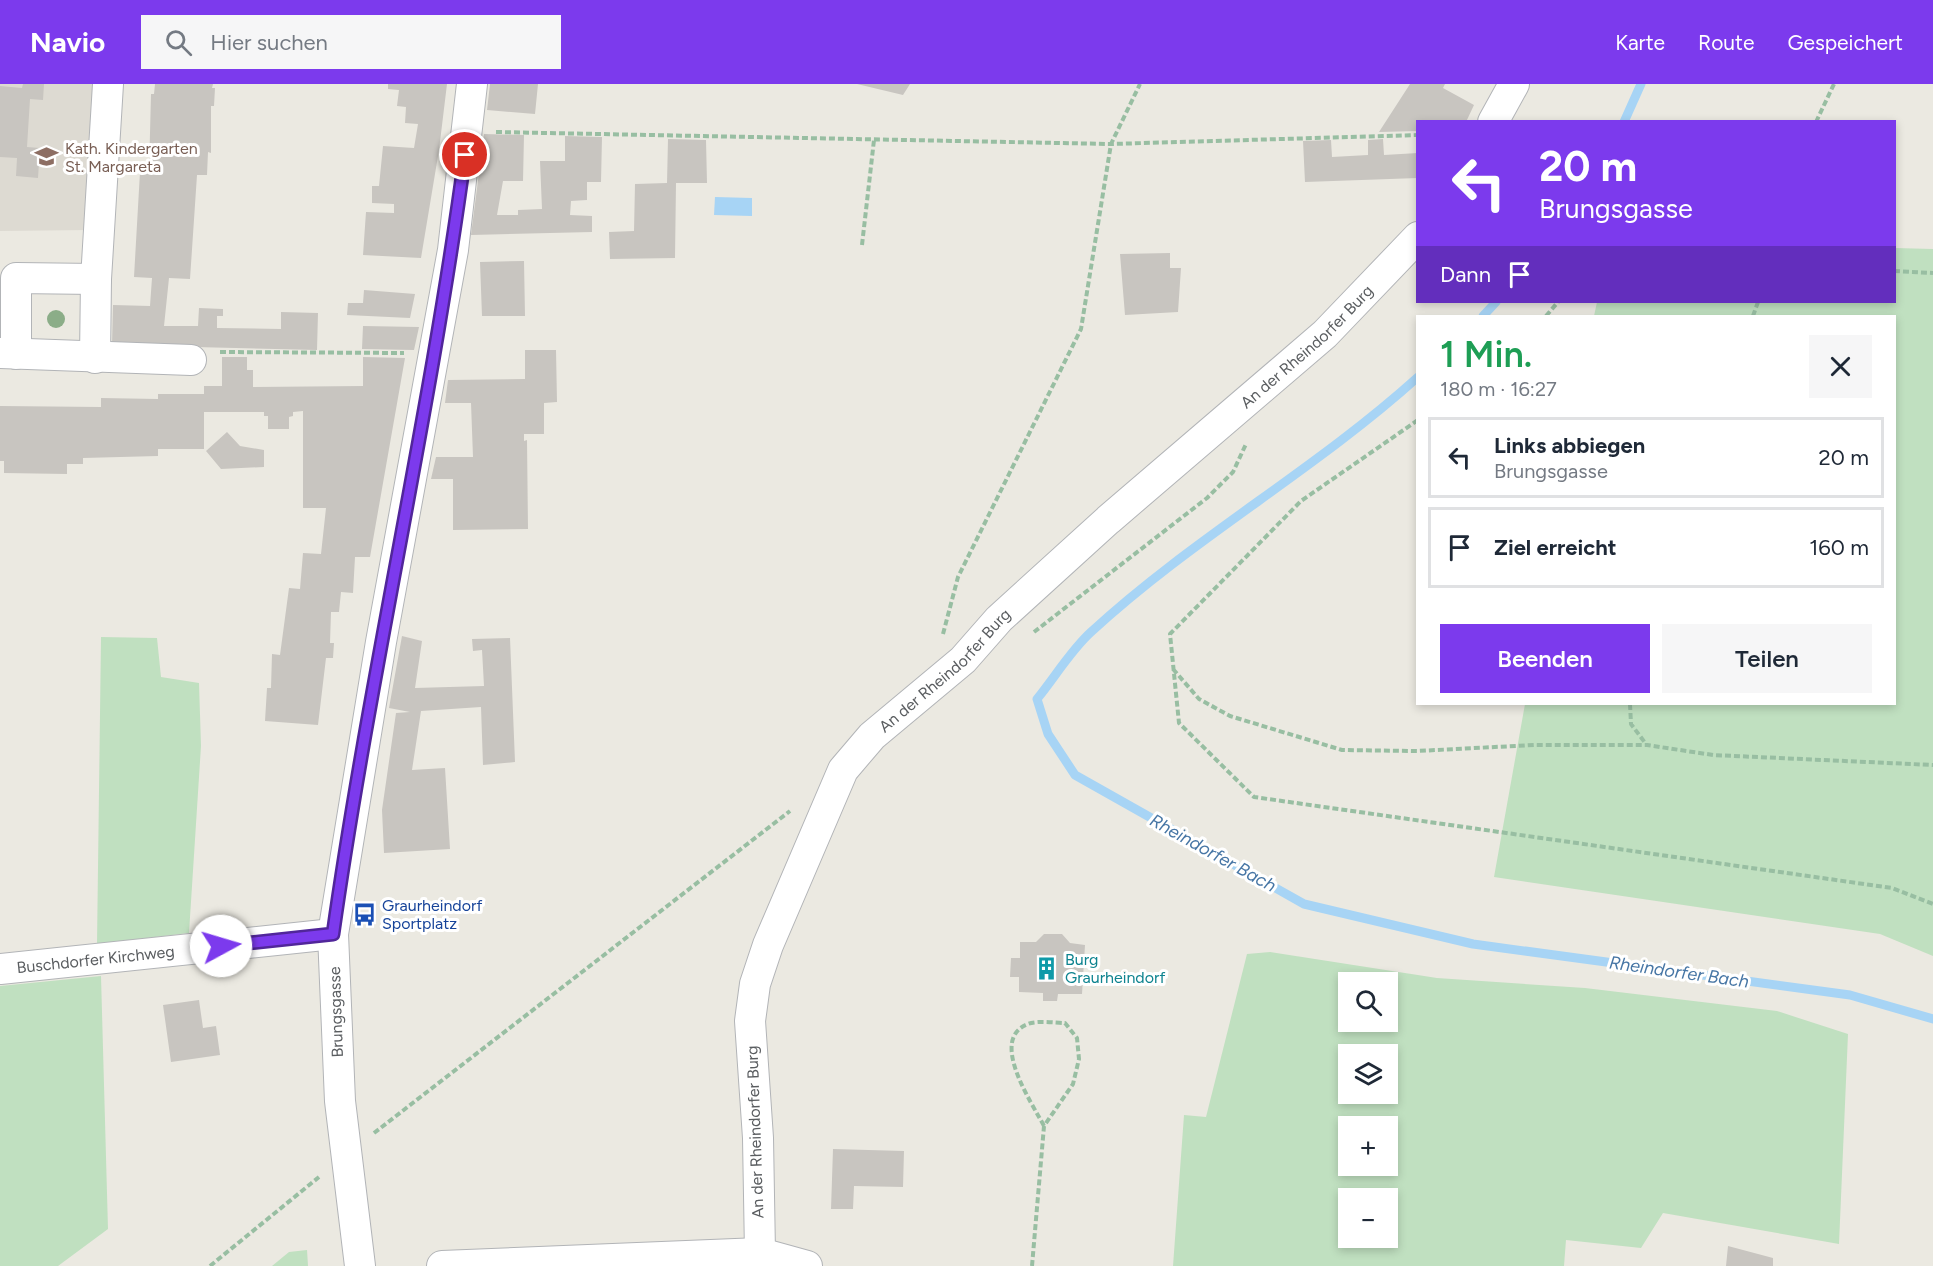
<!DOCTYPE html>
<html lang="de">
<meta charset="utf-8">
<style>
body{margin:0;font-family:Figtree,sans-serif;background:#f6f6f7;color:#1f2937;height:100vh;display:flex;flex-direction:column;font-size:22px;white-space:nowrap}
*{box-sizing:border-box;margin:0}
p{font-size:20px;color:#747a83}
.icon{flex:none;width:33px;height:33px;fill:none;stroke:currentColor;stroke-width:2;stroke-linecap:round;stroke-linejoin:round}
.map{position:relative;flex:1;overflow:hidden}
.panel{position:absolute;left:1416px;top:231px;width:480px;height:390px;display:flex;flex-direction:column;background:#fff;border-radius:0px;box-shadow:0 3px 9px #0003}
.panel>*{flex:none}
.hud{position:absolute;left:1416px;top:36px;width:480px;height:183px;border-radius:0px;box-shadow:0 3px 9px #0003;background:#7c3aed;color:#fff;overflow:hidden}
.controls{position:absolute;left:1338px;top:888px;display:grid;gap:12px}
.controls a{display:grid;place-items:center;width:60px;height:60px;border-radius:0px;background:#fff;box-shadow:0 3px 9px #0003;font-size:30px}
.pin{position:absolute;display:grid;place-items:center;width:51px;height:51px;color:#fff;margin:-26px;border:3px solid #fff;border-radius:50%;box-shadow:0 2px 6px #0007}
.me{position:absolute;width:66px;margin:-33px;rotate:84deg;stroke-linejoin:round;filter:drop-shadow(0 0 4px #0008)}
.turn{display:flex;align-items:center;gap:21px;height:126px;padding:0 24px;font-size:27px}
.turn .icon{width:78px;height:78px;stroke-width:2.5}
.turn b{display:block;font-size:42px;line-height:51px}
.then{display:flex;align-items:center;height:57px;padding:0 24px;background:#0003;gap:12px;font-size:22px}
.round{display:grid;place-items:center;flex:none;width:63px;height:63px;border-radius:0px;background:#f6f6f7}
.headline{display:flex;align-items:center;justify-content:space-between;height:102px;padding:0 24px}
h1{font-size:36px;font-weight:600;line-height:45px;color:#1e9e55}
.cta{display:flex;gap:12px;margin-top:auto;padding:12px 24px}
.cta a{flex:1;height:69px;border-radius:0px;background:#7c3aed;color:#fff;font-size:24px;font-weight:600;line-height:69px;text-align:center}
.cta a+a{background:#f6f6f7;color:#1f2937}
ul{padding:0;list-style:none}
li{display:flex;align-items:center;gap:18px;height:81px;margin:0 12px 9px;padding:0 12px;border:3px solid #e0e1e3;border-radius:0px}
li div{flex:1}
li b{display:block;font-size:22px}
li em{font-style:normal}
header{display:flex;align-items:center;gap:36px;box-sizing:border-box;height:84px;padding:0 30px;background:#7c3aed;color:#fff}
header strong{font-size:28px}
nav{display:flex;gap:33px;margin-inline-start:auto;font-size:21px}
.search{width:420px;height:54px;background:#f6f6f7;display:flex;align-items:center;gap:15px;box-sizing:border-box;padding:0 21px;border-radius:0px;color:#747a83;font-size:22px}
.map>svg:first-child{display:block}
.education{fill:#dddad2}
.green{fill:#c0e0c0;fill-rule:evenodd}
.water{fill:#a7d4f5}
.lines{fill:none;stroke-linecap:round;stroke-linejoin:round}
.stream{stroke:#a7d4f5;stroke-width:9}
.building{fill:#c8c5c0}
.minor-casing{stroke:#b2b4b7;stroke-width:32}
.path{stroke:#98bea2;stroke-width:4;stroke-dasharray:6 3;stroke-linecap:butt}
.minor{stroke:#fff;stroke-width:30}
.tree{fill:#8bad88}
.route-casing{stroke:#51269a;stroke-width:15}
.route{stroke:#7c3aed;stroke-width:10}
.labels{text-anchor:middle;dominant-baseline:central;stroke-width:6;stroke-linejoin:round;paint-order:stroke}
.education-label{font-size:16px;fill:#785e54;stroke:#fff;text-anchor:start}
.street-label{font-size:16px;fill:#5a5d60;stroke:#fff}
.transit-label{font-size:16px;fill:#164399;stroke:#fff;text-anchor:start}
.culture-label{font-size:16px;fill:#0d838f;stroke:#fff;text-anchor:start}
.water-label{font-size:18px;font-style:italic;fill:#4776a5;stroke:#fff}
</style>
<header>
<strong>Navio</strong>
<div class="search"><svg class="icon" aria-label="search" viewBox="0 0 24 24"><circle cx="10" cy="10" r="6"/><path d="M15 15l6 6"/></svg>Hier suchen</div>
<nav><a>Karte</a><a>Route</a><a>Gespeichert</a></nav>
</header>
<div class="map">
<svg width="1933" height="1182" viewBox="0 0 1933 1182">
<rect width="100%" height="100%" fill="#ebe9e1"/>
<!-- education -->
<path class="education" d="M0,0h97l-8,146 -89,1z"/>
<!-- green -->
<path class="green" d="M1895,164l38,1v707l-53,-22 -386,-57 31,-173h369v-388h-300l3,-14h297z
M101,553l56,1 4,39 38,6 2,63 -12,187 -92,11z
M1270,868l167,26 148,10 192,23 71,23 -9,210 -176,-31 -22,35 -75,-8 -2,26h-391l11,-151 22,2 41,-163zM1348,898h40v40h-40zM1348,970h40v40h-40zM1348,1042h40v40h-40zM1348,1114h40v40h-40z
M101,892l7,253 -50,37h-58v-280z
M307,1166l1,16h-36l17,-14z"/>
<!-- water -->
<path class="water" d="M715,113l37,1v18l-38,-1z"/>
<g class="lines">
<!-- stream -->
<path class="stream" d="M1624,38l17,-38
M1483,232l13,-14
M1418,293c-103,93 -225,161 -327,255 -20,18 -36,45 -54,67l11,35 27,41 229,129 169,40 377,51 83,24"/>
</g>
<!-- building -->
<path class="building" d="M23,0h21l-1,16 -13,-1 -3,48 13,1 -2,30 -22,-2 1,-18 -17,-1v-71l22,2z
M155,0h58l-1,4h3l-1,18h-3v47l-3,-1 -1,23h-10l-7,104 -21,-1 -5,48h34l1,-18 24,1v7h-6v12l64,1v-17l37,1 -1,37 -205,-5 1,-40 37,1 2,-28 -18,-1 6,-105h9l2,-78h3z
M388,0h59l-8,66 -18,108 -58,-3 3,-43 28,1v-9l-22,-1v-17h7l4,-40 31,2 4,-24 -13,-1 1,-16 -9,-1 2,-16 -11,-1z
M490,0h48l-3,30 -48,-4z
M857,0h53l-7,11z
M1410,0h35l-2,4 31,17 -8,17h-48v9l-39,1z
M484,50l40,1 -1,46h-20l-6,34h21v-5l24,-1 -2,-48h25v-25l37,1 -1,45h-14v18l-16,1 -1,14 22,1v16l-121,3z
M668,55l38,1 1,43h-31l-1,75 -65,1 -1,-27 25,-1 1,-47 32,-1z
M1383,55l1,16 34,-2v25l-113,4 -2,-41 28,-1 1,17 36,-2v-15z
M1170,169v15h11l-3,44 -53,3 -5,-61z
M524,177l1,55h-43l-2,-54z
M364,206l51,4 -5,24 -63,-3 1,-12h15z
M363,242l56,1 -5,23 -52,-1z
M525,266h31l1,52 -13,1v31h-20v7l3,-1 1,89 -75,1v-51h-22l5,-22h37l-2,-54h-26l3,-23 77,-1z
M222,273h25v13h6v17l110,-1v-29l42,1 -35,199h-15l-2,36 -12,-1 -2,20h-8l-1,31h4l-1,15h-7l-8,67 -53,-4 2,-33h4l1,-34 8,1 9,-67 11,1 3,-36 18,1 5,-46h-23v-97l-10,1v4l-4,1v12h-21v-13h-4v-4h-60v37h-46v7l-75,2v6h-16v10l-63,-1v-12h-4v-55l101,1v-9l57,1v-5h46v-8h18z
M227,348l13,14 24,4v17l-43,2 -15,-18z
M402,552l20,5 -7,47 69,-2 -2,-36 -9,1 -1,-12 38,-1 5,124 -32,3 -2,-58 -60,4 -9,59 33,-2 5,81 -66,4 -2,-43 14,-97 14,-1 -21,-4z
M1044,850h18l8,9 15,2 -3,49h-24l-1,7h-14v-8l-24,-1v-15h-9l1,-19h9v-16h16z
M199,916l4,28 13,-2 4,29 -49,7 -8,-57z
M833,1065l71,2 -1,36 -49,-1 -1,23h-22z
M1728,1162l45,12v8h-47z"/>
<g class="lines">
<defs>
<g id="minor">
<path d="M1493,38l21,-38"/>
<path d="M0,269l191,7"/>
<path d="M16,270v-76l80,1"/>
<path d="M95,274l1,-79 12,-195"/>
<path id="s1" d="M0,885l333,-35"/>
<path id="s2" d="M760,1169l-2,-115 -8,-117 5,-37 13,-39 75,-175 29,-34 91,-76 36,-41 109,-99 217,-186 93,-97"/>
<path d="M360,1182l-20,-165 -7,-167 48,-292 72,-392 19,-166"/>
<path d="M442,1182l318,-13 47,13"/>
</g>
</defs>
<!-- minor casing -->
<use href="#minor" class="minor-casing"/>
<!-- path -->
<path class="path" d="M1816,38l18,-38
M496,48l615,12 307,-9
M862,161l12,-105
M1894,187l39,2
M1546,232l12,-14
M1753,232l5,-14
M220,268l184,1
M1418,336l-117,81 -131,133 9,89 75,74 638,91 41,16
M1034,548l173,-134 26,-26 13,-28
M943,550l15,-57 123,-248 30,-185 29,-60
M1173,585l26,30 31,17 112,34 75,1 117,-6h113l66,10 220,10
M1630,620l1,20 15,20
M374,1049l416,-322
M210,1182l109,-89
M1032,1182l12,-140 29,-42 6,-25 -2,-21 -12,-15c-10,0 -27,-3 -37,1 -40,15 4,79 16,102"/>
<!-- minor -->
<use href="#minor" class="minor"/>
</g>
<!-- trees -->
<circle class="tree" cx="56" cy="235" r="9"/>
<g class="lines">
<defs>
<path id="route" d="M221,862l112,-12c37,-261 97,-518 132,-779"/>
</defs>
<!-- route casing -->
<use href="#route" class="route-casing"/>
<!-- route -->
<use href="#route" class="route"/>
</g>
<!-- icons -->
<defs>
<symbol id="school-bare" viewBox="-9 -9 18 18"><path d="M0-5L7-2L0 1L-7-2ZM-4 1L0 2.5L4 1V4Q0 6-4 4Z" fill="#8d6e63" stroke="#fff" stroke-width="2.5" paint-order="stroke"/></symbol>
<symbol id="bus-bare" viewBox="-9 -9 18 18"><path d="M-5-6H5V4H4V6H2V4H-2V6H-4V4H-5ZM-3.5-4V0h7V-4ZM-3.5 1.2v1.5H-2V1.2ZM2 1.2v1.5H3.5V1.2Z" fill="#1a4fb4" stroke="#fff" stroke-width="2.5" paint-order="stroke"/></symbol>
<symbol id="building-bare" viewBox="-9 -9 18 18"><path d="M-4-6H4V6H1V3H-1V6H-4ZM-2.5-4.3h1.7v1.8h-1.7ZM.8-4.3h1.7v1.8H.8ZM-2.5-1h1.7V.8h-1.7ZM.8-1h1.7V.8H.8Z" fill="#0f9aa8" stroke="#fff" stroke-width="2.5" paint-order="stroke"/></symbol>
</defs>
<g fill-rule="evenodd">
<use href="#school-bare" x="30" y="56" width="33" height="33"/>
<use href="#bus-bare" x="348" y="814" width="33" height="33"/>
<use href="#building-bare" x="1030" y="868" width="33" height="33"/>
</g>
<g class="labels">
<!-- education labels -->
<g class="education-label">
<text x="65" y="64">Kath. Kindergarten<tspan x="65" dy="18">St. Margareta</tspan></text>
</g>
<!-- street labels -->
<g class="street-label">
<text stroke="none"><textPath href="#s2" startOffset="1130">An der Rheindorfer Burg</textPath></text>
<text stroke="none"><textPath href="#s2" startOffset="644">An der Rheindorfer Burg</textPath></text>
<text stroke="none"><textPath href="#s1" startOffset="96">Buschdorfer Kirchweg</textPath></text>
<text transform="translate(336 928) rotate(-92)">Brungsgasse</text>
<text transform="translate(755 1048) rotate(-92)">An der Rheindorfer Burg</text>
</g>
<!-- transit labels -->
<g class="transit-label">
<text x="382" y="821">Graurheindorf<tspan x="382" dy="18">Sportplatz</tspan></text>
</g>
<!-- culture labels -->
<g class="culture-label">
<text x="1065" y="875">Burg<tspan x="1065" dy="18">Graurheindorf</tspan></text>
</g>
<!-- water labels -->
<g class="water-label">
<text transform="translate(1213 769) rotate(29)">Rheindorfer Bach</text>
<text transform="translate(1679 888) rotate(8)">Rheindorfer Bach</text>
</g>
</g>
</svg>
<div class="controls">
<a><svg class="icon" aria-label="search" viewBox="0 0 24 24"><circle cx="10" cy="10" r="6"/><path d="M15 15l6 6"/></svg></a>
<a><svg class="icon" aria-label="layers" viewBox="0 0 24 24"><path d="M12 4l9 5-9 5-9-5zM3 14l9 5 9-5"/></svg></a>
<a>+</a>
<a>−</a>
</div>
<div class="pin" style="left:465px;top:71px;background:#d93025"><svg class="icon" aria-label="arrive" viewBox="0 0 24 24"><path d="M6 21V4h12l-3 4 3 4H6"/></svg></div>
<svg class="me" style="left:221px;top:862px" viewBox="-20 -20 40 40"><circle r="19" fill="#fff"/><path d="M0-13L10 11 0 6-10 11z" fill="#7c3aed"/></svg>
<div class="hud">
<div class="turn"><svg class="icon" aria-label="left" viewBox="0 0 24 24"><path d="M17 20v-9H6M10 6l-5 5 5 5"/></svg><div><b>20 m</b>Brungsgasse</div></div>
<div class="then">Dann<svg class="icon" aria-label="arrive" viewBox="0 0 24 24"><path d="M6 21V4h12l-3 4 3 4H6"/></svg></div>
</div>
<section class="panel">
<div class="headline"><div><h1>1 Min.</h1><p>180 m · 16:27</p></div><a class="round"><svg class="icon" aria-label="close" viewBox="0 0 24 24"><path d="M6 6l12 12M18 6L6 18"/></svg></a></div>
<ul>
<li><svg class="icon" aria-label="left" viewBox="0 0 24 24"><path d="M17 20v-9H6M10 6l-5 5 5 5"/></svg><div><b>Links abbiegen</b><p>Brungsgasse</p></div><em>20 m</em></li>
<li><svg class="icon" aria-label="arrive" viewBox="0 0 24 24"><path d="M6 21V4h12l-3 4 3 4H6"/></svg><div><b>Ziel erreicht</b></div><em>160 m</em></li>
</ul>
<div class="cta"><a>Beenden</a><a>Teilen</a></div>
</section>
</div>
